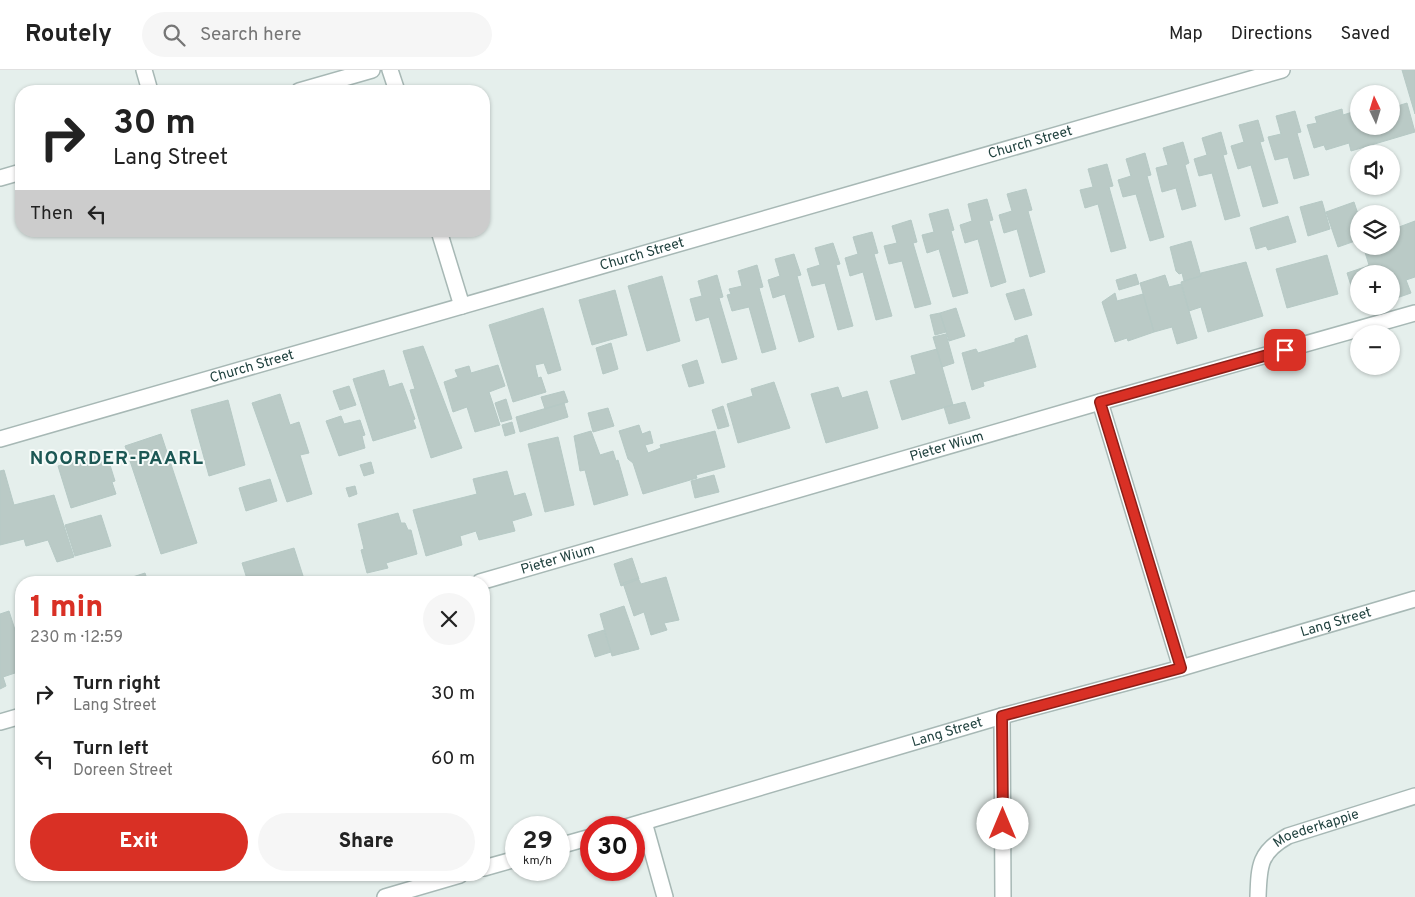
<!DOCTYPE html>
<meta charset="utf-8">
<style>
body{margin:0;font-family:Overpass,sans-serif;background:#f6f6f6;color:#222;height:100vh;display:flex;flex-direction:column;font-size:19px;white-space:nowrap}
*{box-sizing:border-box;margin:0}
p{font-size:16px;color:#767676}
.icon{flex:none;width:28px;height:28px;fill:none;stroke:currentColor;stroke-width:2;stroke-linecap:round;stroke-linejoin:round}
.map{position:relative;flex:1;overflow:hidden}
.sheet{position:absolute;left:15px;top:506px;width:475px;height:305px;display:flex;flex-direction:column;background:#fff;border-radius:20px;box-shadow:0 1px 4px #0004}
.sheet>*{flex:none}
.guide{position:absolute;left:15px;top:15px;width:475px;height:152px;border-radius:20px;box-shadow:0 1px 4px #0004;background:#fff;color:#222;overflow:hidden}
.needle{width:32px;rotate:356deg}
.fabs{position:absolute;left:1350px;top:15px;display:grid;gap:10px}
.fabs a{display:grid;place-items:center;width:50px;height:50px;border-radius:50%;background:#fff;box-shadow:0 1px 4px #0004;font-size:25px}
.speed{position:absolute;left:505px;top:746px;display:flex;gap:10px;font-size:25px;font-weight:700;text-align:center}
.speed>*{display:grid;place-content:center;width:65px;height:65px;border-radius:50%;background:#fff;box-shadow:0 1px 4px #0004;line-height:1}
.speed small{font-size:12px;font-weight:400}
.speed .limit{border:8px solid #d22;background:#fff;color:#111}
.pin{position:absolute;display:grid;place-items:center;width:42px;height:42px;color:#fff;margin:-21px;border-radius:10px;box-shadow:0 2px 8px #0006}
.me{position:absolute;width:55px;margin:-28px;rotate:0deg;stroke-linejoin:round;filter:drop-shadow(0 0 4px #0008)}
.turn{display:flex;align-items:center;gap:18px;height:105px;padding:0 15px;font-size:22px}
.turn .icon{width:65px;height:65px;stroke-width:2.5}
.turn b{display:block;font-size:35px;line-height:42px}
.then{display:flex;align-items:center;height:48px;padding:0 15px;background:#0003;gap:10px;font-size:19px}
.round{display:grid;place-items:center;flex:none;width:52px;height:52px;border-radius:26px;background:#f6f6f6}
.summary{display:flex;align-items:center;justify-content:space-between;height:85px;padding:0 15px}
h1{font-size:30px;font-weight:800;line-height:38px;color:#d93025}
.button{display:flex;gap:10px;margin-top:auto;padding:10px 15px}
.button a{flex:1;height:58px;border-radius:30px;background:#d93025;color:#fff;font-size:20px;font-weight:800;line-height:58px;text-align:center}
.button a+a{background:#f6f6f6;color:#222}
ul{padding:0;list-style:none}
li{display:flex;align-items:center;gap:15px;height:65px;padding:0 15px}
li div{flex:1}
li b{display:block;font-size:19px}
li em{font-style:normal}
header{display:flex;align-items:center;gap:30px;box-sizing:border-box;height:70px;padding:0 25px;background:#fff;border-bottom:1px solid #e0e0e0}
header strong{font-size:24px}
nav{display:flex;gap:28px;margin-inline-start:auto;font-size:18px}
.search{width:350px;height:45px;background:#f6f6f6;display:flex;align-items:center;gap:12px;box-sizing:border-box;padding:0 18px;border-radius:28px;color:#767676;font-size:19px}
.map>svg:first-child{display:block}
.building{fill:#bacac6;stroke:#b6c9c5}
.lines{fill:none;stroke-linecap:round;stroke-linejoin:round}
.minor-casing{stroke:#a7b8b5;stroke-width:18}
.tertiary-casing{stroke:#a7b8b5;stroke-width:18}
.minor{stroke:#fff;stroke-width:15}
.tertiary{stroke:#fff;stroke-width:15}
.route-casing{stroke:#8d1f18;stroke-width:12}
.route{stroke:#d93025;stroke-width:9}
.labels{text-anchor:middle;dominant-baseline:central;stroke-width:4;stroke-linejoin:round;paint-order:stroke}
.street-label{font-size:14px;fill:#224340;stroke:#f6fbf9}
.district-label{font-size:19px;font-weight:bold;letter-spacing:1px;fill:#1c5754;stroke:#f6fbf9}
</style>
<header>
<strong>Routely</strong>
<div class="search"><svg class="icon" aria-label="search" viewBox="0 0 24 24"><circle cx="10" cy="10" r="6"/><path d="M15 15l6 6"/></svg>Search here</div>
<nav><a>Map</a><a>Directions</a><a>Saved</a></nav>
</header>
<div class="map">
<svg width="1415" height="827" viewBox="0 0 1415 827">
<rect width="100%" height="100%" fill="#e5efec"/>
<!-- building -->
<path class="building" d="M1402,0h13v44z
M1407,33l8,29 -64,19 -2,-8 -23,7 -2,-5 -10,3 -7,-23 10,-2 -2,-6 27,-8 1,6 16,-5v16h32v-18z
M1295,41l6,21 -4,1 12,42 -15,4 -6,-22 -13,3 -7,-23 13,-3 -5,-18z
M1258,50l6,21 -4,1 18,61 -15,4 -12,-42 -13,4 -7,-23 13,-4 -5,-17z
M1221,62l6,22 -4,1 17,61 -15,4 -13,-47 -13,3 -5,-17 13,-4 -5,-17z
M1183,72l6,21 -4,2 11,41 -14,4 -6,-22 -14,4 -6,-24 12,-3 -5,-17z
M1145,83l6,22 -4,1 17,61 -14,4 -14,-47 -13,3 -5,-17 13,-4 -5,-17z
M1107,94l6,22 -4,1 17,61 -15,4 -13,-48 -13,4 -5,-18 13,-3 -5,-18z
M1026,119l6,21 -4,1 17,61 -15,5 -13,-48 -13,4 -5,-18 13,-4 -5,-17z
M987,129l6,21 -4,1 17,61 -15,5 -13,-48 -13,4 -5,-18 12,-4 -4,-17z
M1322,131l8,28 -22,7 -8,-29z
M1354,132l5,15 -1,23 -20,7 -12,-35z
M948,139l6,21 -3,1 17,62 -15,4 -14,-48 -12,4 -5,-18 12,-3 -5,-18z
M1288,146l8,26 -28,8 -2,-4 -10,3 -6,-21z
M911,150l6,22 -4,1 18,61 -16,4 -13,-47 -13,3 -5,-18 13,-3 -5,-17z
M1415,151v56l-9,3 5,13 -20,7v-26h-23l-3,-7 4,-2 -6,-19h28v-16z
M872,162l6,21 -4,1 18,62 -16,4 -13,-48 -13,4 -5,-18 13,-4 -5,-17z
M1191,171l10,35 -17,5 -2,-8 -3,1 -3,-3 -6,-24z
M833,173l7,21 -4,1 17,61 -15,4 -13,-47 -13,3 -5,-17 13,-4 -5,-17z
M794,184l7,21 -4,1 17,61 -15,5 -14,-48 -12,4 -5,-18 12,-4 -5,-17z
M1327,185l11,39 -51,14 -11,-39z
M1246,192l17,54 -55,16 -7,-25 -12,4 -8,-29 20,-6v-3z
M757,195l6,22 -4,1 17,61 -14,4 -13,-46 -17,4 -5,-16 4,-1 -2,-5 13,-3 -4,-15z
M1365,197l3,7h-9v20l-5,1 -7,-22z
M1136,204l3,10 -20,6 -3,-10z
M717,205l6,22 -4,1 18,61 -15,4 -13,-46 -13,4 -6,-22 12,-3 -4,-15z
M1165,205l4,12 12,-3 16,54 -20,6 -5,-17 -18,5 -14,-49z
M662,206l18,65 -33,10 -19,-65z
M1024,219l8,26 -17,5 -9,-26z
M615,220l12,45 -35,10 -13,-45z
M1115,223l2,8 26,-7 11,38 -26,9 -1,-3 -12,4 -13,-40z
M543,238l18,62 -13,4 -4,-11 -9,2 3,13 3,-1 5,15 -33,10 -24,-77z
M956,238l9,28 -16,5 -9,-28z
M940,243l6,19 -11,3 -5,-20z
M946,264l8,29 -12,4 -9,-30z
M1027,265l9,32 -53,15 1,4 -12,4 -10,-37 14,-4 2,4 37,-11v-3z
M611,273l7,26 -15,5 -7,-26z
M423,276l39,102 -31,10 -21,-68 5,-1 -12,-38z
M937,279l16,56 -51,15 -12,-39 26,-7 -5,-18z
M697,290l7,23 -15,4 -7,-22z
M498,295l7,21 -16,6 11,33 -25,7 -8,-25 -14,5 -9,-30 14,-5 -3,-7 14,-4 2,7z
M384,300l5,17 13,-4 13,36 -2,1 3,8 -43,13 -20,-62z
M774,312l16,46 -52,15 -11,-39 26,-8 -2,-7z
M349,316l7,19 -16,5 -7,-19z
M838,317l4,11 25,-7 11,37 -52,15 -15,-49z
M564,321l4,11 -23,7 -4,-12z
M280,324l10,31 9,-3 10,31 -9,2 12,39 -25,8 -35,-99z
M506,329l6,20 -11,3 -6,-19z
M228,330l17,65 -36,11 -18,-66z
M965,332l5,16 -21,6 -5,-17z
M564,333l4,14 -48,15 -4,-15z
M723,336l6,20 -11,3 -6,-19z
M608,338l6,18 -21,6 -5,-19z
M341,346l3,8 16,-4 5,15 -3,1 3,12 -26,8 -13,-35z
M512,352l3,11 -10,3 -3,-11z
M639,355l3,9 8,-3 3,12 -8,2 3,8 13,-5 -1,-3 55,-14 10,36 -29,8 1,3 -54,16 -10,-31 -5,-4 -9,-28z
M591,361l9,24 13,-4 3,10 2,-1 10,35 -34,10 -9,-35 -5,1 -6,-35z
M161,364l36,109 -36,11 -36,-108z
M558,367l16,68 -29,7 -17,-68z
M106,382l9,29 -3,1 4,12 -45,14 -13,-42z
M371,392l3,11 -10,3 -4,-11z
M4,400l10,35 40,-10 20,62 -17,5 -9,-22 -22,6 -2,-7 -24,6v-74z
M507,401l7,25 11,-3 7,22 -20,6 3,10 -36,9 -3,-9 -16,5 2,9 -36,11 -13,-46 64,-16 -4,-15z
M714,405l5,17 -24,6 -4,-17z
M270,409l7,22 -31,10 -7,-23z
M355,416l2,8 -8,3 -3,-9z
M398,443l3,10h4l3,7h3l6,24 -31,9 2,5 -21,5 -6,-23 3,-1 -6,-25z
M101,445l10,31 -36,10 -10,-31z
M294,478l11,34h-57l-6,-19z
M632,488l7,21 -18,7 -7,-22z
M145,503l3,9h-28v-1z
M666,507l13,43 -15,3 3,7 -16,5 -7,-23 -10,4 -11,-33 15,-5 3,6z
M624,536l15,43 -27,7 -12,-42z
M9,541l8,25 4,-1v36l-18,6 3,9 -6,3v-75z
M604,560l7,22 -16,5 -7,-22z"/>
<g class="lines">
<defs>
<g id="minor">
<path d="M144,0l6,21"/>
<path d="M390,0l7,21"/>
<path d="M299,21l73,-21"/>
<path d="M0,108l21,-6"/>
<path d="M439,161l23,75"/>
<path d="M1100,332l81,266"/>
<path id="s1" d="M0,369l1282,-369"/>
<path id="s2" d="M480,512l620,-180 315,-89"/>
<path d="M1002,646l1,181"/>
<path d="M0,652l21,-6"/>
<path d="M644,752l21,75"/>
<path id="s3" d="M1258,827c1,-31 1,-45 30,-61l127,-40"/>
</g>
<g id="tertiary">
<path id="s4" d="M623,758l379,-112 179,-48 234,-69"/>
<path d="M559,776l32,-9"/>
<path d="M484,798l32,-9"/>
<path d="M385,827l75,-22"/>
</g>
</defs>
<!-- minor casing -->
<use href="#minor" class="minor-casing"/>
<!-- tertiary casing -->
<use href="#tertiary" class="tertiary-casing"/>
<!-- minor -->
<use href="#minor" class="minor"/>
<!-- tertiary -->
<use href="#tertiary" class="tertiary"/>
</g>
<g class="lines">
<defs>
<path id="route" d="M1003,754l-1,-108 179,-48 -81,-266 185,-52"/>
</defs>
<!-- route casing -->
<use href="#route" class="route-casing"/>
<!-- route -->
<use href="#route" class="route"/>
</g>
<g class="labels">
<!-- street labels -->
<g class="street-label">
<text stroke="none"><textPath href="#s1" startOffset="1072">Church Street</textPath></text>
<text stroke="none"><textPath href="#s1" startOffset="668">Church Street</textPath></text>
<text stroke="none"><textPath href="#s1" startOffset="262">Church Street</textPath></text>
<text stroke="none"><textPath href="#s2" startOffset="486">Pieter Wium</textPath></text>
<text stroke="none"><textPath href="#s2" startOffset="81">Pieter Wium</textPath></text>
<text stroke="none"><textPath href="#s4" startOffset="742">Lang Street</textPath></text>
<text stroke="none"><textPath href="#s4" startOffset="338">Lang Street</textPath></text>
<text stroke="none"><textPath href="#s3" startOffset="102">Moederkappie</textPath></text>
</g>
<!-- district labels -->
<g class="district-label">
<text x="117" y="389">NOORDER-PAARL</text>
</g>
</g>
</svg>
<div class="fabs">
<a><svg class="needle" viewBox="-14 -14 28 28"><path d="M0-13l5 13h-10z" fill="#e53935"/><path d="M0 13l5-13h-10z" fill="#767676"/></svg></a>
<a><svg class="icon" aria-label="sound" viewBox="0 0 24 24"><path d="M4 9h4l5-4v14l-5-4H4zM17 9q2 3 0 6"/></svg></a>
<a><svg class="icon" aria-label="layers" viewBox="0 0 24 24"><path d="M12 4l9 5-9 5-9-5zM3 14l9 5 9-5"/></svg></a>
<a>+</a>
<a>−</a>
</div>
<div class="speed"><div>29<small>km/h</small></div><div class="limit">30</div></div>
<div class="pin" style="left:1285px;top:280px;background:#d93025"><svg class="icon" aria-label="arrive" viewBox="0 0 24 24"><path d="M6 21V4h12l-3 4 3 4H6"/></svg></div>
<svg class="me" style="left:1003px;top:754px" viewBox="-20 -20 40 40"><circle r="19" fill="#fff"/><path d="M0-13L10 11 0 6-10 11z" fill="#d93025"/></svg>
<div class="guide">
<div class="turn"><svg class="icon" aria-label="right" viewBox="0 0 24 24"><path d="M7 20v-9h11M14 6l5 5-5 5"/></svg><div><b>30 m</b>Lang Street</div></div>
<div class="then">Then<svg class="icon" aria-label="left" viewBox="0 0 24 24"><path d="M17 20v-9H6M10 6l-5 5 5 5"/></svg></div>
</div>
<section class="sheet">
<div class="summary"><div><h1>1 min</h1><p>230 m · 12:59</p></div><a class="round"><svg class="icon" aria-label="close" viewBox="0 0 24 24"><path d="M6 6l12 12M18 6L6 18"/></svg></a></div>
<ul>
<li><svg class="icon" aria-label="right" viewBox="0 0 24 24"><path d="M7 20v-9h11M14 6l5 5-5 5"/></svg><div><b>Turn right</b><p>Lang Street</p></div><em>30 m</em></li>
<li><svg class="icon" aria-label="left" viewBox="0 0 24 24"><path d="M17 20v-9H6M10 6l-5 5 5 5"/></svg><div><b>Turn left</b><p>Doreen Street</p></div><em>60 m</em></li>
</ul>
<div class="button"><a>Exit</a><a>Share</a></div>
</section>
</div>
